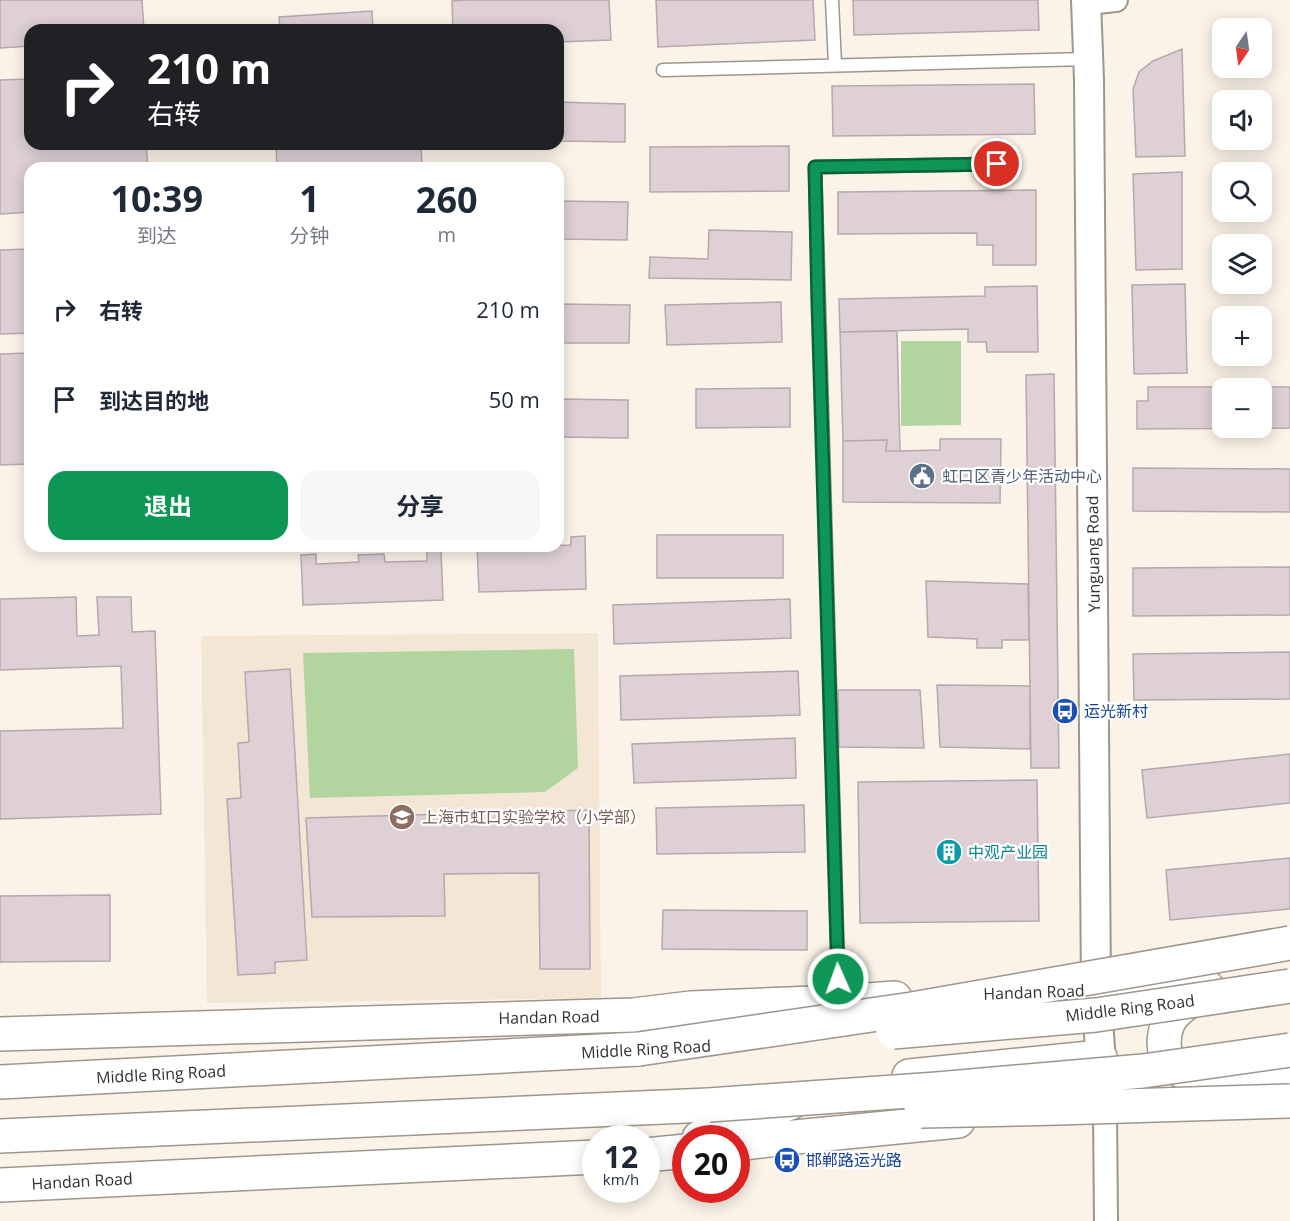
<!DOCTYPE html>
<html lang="zh">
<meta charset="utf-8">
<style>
body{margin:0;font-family:"Open Sans","Noto Sans SC",sans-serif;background:#f6f6f7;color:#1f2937;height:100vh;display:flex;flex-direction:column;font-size:22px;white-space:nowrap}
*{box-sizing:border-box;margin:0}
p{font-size:20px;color:#747a83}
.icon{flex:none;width:33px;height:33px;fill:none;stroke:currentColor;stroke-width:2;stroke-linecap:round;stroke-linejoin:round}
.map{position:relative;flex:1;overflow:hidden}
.drawer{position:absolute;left:24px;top:162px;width:540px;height:390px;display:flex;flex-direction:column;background:#fff;border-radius:18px;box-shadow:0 3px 15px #0003}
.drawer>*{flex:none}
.hud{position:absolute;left:24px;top:24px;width:540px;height:126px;border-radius:18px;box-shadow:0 3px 15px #0003;background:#202124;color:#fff;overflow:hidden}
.needle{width:39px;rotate:193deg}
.buttons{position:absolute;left:1212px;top:18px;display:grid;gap:12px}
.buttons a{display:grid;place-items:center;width:60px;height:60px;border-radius:12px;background:#fff;box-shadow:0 3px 15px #0003;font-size:30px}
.speed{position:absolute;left:582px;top:1125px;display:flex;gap:12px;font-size:30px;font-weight:700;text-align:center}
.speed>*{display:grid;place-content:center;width:78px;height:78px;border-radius:50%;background:#fff;box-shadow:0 3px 15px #0003;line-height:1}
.speed small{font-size:15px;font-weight:400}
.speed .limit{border:9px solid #d22;background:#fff;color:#111}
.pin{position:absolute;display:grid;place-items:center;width:51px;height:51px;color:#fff;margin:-26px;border:3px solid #fff;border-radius:50%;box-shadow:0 2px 6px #0007}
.me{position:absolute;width:66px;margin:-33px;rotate:358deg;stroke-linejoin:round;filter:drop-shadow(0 0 4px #0008)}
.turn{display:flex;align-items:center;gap:21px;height:126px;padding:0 24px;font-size:27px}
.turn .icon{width:78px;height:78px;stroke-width:2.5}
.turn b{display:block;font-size:42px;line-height:51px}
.eta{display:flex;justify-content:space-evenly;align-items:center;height:102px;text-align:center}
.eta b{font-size:36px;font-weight:700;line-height:42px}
.cta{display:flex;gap:12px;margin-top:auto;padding:12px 24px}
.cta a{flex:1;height:69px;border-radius:18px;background:#0d9655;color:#fff;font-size:24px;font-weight:700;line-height:69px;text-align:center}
.cta a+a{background:#f6f6f7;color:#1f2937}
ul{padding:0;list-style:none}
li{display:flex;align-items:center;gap:18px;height:90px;padding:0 24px}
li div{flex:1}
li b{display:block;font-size:22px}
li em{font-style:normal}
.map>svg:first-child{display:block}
.built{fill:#f3e6d5}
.green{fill:#b2d5a0}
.building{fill:#ded0d5;stroke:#b5a8ae;stroke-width:1.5;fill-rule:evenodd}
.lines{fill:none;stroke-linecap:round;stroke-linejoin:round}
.service-casing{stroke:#9d968c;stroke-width:15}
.minor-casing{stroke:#9d968c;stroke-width:26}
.tertiary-casing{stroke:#9d968c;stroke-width:32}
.primary-casing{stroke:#9d968c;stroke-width:36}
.trunk-casing{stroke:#9d968c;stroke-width:36}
.service{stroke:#fff;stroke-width:12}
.minor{stroke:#fff;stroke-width:22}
.tertiary{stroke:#fff;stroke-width:28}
.primary{stroke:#fff;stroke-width:33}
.trunk{stroke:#fff;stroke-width:33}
.trunk-bridge-casing{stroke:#9d968c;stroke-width:36;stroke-linecap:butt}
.trunk-bridge{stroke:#fff;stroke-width:33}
.route-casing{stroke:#086237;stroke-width:15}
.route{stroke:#0d9655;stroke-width:10}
.labels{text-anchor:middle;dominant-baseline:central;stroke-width:4.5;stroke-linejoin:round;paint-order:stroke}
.service-label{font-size:16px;fill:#4e5e75;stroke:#fff;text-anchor:start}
.street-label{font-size:16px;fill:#35322e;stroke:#fff}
.transit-label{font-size:16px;fill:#164399;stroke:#fff;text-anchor:start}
.education-label{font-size:16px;fill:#785e54;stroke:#fff;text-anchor:start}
.culture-label{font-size:16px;fill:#0d838f;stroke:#fff;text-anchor:start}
</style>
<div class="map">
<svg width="1290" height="1221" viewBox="0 0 1290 1221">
<rect width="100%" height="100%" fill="#fbf3e8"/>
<!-- built -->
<path class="built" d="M598,633l3,365 -394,5 -6,-367z"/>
<!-- green -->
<path class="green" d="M901,341h60v84l-60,1z
M574,649l4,119 -33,24 -235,6 -7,-145z"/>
<!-- building -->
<path class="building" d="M0,0h142l2,30h-114v16l-30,2z
M467,0h142l2,40 -53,2v-12h-105l-1,-29z
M656,0h157l2,40 -157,7z
M853,0h185l1,30 -185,5z
M372,11l1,19h-93l-1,-13z
M1182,49l3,107 -49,1 -3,-68 6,-17 14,-11z
M30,79v65h116l2,24h-118v44l-30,2v-134z
M1034,84l1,50 -202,2 -1,-50z
M558,102l67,2v38l-67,-1z
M276,144h145l1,24h-145z
M789,146v45l-139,1v-45z
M1182,172v97l-46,1 -3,-96z
M1036,190v75h-43v-20h-16v-12l-139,1v-42z
M558,201l70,1 -1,38 -69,-1z
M709,230l83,2 -1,48 -142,-2 1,-21 58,2z
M30,249v84l-30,1v-84z
M1185,284l2,89 -53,1 -2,-89z
M1037,286l1,66h-51l-1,-10h-18v-13l-128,3 -1,-33 146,-3v-9z
M781,302l1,40 -115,3 -2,-40z
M558,304l72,1 -1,38h-71z
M897,331l3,120h-14l1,-11 -44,1 -3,-109z
M30,353v111l-30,1v-111z
M1054,374l5,394h-28l-5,-393z
M1148,387h142v41l-153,1v-28h11zM1222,388h40v40h-40z
M790,388v39l-94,1v-39z
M558,399l70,1v38l-70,-1z
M940,439h61l-1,64 -157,-1v-61l44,-1 -1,11h14l40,-1z
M1133,468l157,1v43l-157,-1z
M657,535h126v43h-126z
M585,536l1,53 -107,3 -2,-46h11l1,2 28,-1v-1l54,-1v-8z
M55,546h89l-89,3z
M427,551h14l2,49 -140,5 -2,-50 15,-1v10l43,-2 -1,-7 26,-1 1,8 42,-1z
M1290,567v48l-157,1v-48z
M926,581l102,3 1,56h-27v8h-25v-9l-49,-2z
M76,597l1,39 22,-1 -2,-38h34l1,35 23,-1 6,183 -161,5v-88l123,-3 -2,-62 -121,4v-71z
M790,599l1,39 -177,6 -1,-39z
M1290,652v47l-156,1 -1,-46z
M290,669l17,291 -32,2v11l-37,2 -11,-176 14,-1 -3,-55 11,-1 -4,-70z
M798,671l2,44 -179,5 -1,-44z
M937,685l93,1v63l-90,-2z
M838,690h82l4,58 -85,-1z
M795,738l1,40 -162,5 -2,-39z
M1290,754v49l-143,15 -5,-48z
M1037,780l2,141 -179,2 -2,-141z
M804,805l1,47 -148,2 -1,-46z
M589,810l1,159h-50l-1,-96 -95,1 1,42 -133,1 -6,-99z
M1290,858v51l-120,11 -4,-50z
M110,895v66l-110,1v-66z
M663,910l144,1v39l-145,-1z"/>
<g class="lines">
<defs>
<path id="service" d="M832,0l3,65
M663,70l425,-11
M839,1001l-24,-834 182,-3"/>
<path id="minor" d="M1087,3l29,-3
M1105,1107l1,114"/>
<path id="tertiary" d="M1086,0l3,80 7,910 6,88"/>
<path id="primary" d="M1073,991l134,-4
M0,1034l633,-19 58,-7 148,-6 56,-4
M909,1076l191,-19
M1199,1077c-10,-2 -22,-7 -29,-15 -10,-13 -6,-37 4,-48 8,-9 21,-17 32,-20
M1194,1093l96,-15
M699,1138l93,-36
M736,1144l49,-6 173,-17
M646,1155l40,-4
M0,1185l596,-28"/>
<path id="trunk" d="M0,1082l639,-33
M0,1136l709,-31"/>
</defs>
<!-- service casing -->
<use href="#service" class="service-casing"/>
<!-- minor casing -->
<use href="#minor" class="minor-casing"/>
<!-- tertiary casing -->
<use href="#tertiary" class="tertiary-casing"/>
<!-- primary casing -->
<use href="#primary" class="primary-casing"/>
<!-- trunk casing -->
<use href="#trunk" class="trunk-casing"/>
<!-- service -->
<use href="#service" class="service"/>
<!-- minor -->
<use href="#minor" class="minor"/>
<!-- tertiary -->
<use href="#tertiary" class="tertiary"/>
<!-- primary -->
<use href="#primary" class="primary"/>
<!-- trunk -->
<use href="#trunk" class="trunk"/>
<defs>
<path id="trunk-bridge" d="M893,1032l203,-17 194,-29
M639,1049l273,-40 378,-66
M709,1105l228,-16 206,-18 147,-21
M921,1111l137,-3 232,-7"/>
</defs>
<!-- trunk-bridge casing -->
<use href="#trunk-bridge" class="trunk-bridge-casing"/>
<!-- trunk-bridge -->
<use href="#trunk-bridge" class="trunk-bridge"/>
</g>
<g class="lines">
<defs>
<path id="route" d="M838,979l-20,-676 -3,-136 182,-3"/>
</defs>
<!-- route casing -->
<use href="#route" class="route-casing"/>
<!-- route -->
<use href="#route" class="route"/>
</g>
<!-- icons -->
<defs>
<symbol id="civic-disc" viewBox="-11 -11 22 22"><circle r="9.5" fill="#5c6f8a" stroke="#fff"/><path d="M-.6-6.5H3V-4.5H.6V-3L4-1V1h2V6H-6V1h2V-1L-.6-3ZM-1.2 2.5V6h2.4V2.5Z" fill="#fff"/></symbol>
<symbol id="bus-disc" viewBox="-11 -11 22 22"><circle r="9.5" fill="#1a4fb4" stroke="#fff"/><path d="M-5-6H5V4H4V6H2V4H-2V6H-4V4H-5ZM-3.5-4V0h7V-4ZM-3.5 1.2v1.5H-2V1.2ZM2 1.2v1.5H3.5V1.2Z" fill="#fff"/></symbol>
<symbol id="school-disc" viewBox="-11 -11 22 22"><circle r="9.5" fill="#8d6e63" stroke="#fff"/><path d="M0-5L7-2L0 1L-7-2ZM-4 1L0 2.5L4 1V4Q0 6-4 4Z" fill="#fff"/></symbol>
<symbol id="building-disc" viewBox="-11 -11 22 22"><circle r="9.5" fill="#0f9aa8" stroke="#fff"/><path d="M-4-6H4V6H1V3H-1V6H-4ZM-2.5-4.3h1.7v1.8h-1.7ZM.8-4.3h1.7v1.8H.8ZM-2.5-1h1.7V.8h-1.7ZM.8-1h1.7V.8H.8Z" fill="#fff"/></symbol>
</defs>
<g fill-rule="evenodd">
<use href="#civic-disc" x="907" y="461" width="30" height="30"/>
<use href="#bus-disc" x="1050" y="696" width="30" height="30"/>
<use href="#school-disc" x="387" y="802" width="30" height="30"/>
<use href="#building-disc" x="934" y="837" width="30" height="30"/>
<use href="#bus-disc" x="772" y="1145" width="30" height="30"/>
</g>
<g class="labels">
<!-- service labels -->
<g class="service-label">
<text x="942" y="476">虹口区青少年活动中心</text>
</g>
<!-- street labels -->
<g class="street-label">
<text transform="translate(1093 554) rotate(-91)">Yunguang Road</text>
<text transform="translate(1034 992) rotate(-2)">Handan Road</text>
<text transform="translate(1130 1008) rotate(-7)">Middle Ring Road</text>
<text transform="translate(549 1017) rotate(-1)">Handan Road</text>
<text transform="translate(646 1049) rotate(-3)">Middle Ring Road</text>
<text transform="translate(161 1074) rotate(-3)">Middle Ring Road</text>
<text transform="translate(82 1181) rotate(-3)">Handan Road</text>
</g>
<!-- transit labels -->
<g class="transit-label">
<text x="1084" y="711">运光新村</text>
<text x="806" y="1160">邯郸路运光路</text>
</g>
<!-- education labels -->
<g class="education-label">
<text x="422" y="817">上海市虹口实验学校（小学部）</text>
</g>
<!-- culture labels -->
<g class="culture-label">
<text x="968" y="852">中观产业园</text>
</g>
</g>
</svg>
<div class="buttons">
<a><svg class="needle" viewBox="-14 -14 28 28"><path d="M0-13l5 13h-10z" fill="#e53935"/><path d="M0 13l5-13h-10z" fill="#747a83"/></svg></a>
<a><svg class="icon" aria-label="sound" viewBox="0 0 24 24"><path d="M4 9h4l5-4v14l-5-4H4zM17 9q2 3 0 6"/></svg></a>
<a><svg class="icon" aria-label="search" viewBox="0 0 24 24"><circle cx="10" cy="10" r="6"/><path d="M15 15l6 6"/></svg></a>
<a><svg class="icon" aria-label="layers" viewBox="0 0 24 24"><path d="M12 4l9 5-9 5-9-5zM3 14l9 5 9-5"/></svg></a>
<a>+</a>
<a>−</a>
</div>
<div class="speed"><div>12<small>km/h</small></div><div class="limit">20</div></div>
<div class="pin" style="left:997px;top:164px;background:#d93025"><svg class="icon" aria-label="arrive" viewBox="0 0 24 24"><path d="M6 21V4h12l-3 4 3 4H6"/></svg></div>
<svg class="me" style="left:838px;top:979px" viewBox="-20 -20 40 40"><circle r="17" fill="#0d9655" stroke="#fff" stroke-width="3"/><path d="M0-11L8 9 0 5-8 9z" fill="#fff"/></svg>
<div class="hud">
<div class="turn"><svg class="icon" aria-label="right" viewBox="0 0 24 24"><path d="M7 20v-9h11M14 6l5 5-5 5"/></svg><div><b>210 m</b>右转</div></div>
</div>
<section class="drawer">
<div class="eta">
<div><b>10:39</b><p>到达</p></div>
<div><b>1</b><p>分钟</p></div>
<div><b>260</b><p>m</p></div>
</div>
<ul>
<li><svg class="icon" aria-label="right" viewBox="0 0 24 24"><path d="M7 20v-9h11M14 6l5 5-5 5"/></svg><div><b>右转</b></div><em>210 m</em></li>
<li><svg class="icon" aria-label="arrive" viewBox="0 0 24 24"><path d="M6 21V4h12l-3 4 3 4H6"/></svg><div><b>到达目的地</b></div><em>50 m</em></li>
</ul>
<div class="cta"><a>退出</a><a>分享</a></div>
</section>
</div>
